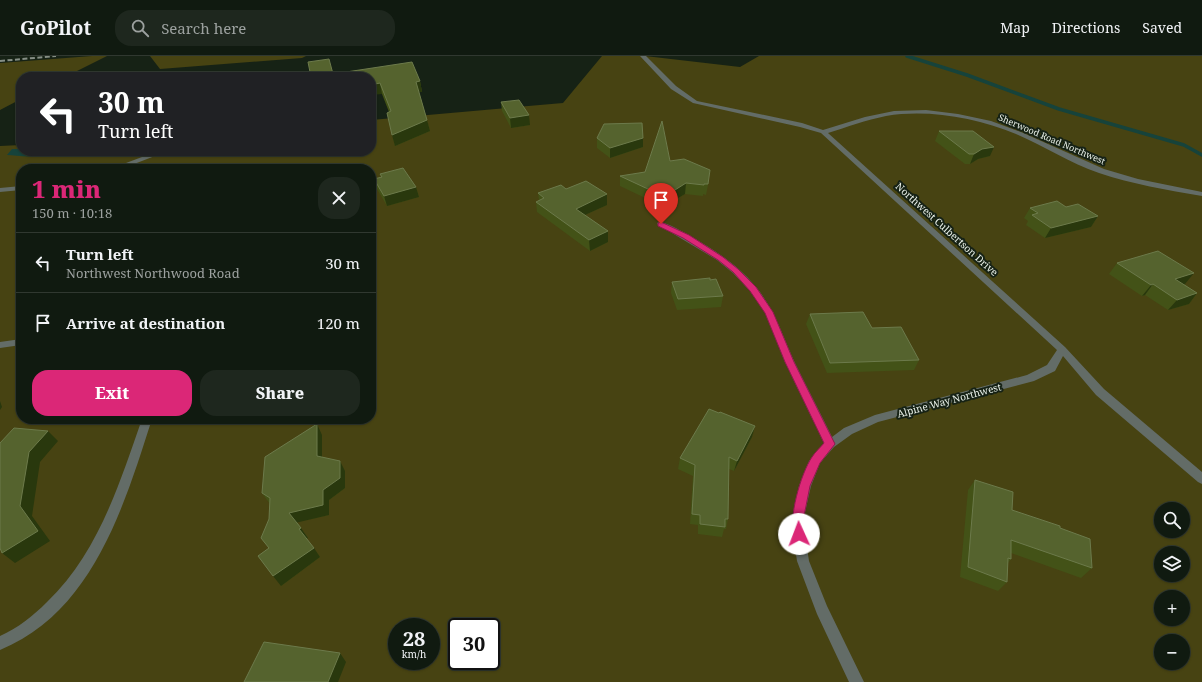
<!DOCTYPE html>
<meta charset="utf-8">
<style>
body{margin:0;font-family:"Noto Serif",serif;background:#1e271e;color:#f1f3f6;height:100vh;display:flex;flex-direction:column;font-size:15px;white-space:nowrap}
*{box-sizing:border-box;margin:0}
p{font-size:13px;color:#9ca19f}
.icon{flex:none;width:22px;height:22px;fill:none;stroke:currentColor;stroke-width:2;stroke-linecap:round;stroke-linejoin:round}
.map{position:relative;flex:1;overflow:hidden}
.sheet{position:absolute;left:16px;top:108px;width:360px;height:260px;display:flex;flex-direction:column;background:#101a10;border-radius:16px;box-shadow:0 1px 3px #0004,0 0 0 1px #303830}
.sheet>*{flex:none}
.hud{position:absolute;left:16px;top:16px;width:360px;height:84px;border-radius:16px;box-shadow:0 1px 3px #0004,0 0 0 1px #303830;background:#202124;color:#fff;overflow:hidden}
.fabs{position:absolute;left:1154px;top:446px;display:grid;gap:8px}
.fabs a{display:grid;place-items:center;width:36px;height:36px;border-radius:50%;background:#101a10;box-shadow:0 1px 3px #0004,0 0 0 1px #303830;font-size:20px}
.speed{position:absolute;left:388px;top:562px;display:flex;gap:8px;font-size:20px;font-weight:700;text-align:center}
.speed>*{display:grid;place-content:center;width:52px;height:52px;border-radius:50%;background:#101a10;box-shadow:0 1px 3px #0004,0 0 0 1px #303830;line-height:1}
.speed small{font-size:10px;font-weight:400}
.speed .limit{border:2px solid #111;border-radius:6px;background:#fff;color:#111}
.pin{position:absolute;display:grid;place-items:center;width:34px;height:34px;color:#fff;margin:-41px -17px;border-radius:50% 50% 50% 0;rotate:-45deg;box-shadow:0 0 4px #0007}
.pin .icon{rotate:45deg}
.me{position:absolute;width:44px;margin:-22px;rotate:358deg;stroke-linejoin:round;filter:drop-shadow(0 0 3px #0008)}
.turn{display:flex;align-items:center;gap:14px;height:84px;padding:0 16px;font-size:18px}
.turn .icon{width:52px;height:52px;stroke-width:2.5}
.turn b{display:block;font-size:28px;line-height:34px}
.round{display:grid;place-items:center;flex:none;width:42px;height:42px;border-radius:16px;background:#1e271e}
.head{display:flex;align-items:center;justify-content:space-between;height:68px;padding:0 16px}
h1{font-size:24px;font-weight:800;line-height:30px;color:#db2777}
.action{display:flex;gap:8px;margin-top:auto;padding:8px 16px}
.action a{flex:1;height:46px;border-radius:16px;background:#db2777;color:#fff;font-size:16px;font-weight:800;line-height:46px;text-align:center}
.action a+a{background:#1e271e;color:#f1f3f6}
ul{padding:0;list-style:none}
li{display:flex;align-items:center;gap:12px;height:60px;padding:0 16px;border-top:1px solid #303830}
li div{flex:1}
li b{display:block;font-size:15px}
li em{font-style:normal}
header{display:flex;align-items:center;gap:24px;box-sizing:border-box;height:56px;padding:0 20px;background:#101a10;border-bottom:1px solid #303830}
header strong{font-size:19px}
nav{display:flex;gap:22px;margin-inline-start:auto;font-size:14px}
.search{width:280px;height:36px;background:#1e271e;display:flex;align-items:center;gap:10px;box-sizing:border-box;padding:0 14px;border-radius:16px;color:#9ca19f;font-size:15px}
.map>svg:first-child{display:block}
.forest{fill:#474312;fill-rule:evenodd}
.water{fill:#16433b}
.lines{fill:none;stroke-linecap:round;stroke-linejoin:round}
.stream{stroke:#16433b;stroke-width:3.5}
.minor{fill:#636c67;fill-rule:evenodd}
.rail{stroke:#868f85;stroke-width:2;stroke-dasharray:5 2.5;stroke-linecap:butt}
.wall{fill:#435217}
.shaded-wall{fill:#29380d}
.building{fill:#55632e;stroke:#6c7a4b}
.route{fill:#db2777;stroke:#8e194d}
.labels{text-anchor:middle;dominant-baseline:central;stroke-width:4;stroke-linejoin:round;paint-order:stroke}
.far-street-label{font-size:9px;fill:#ebf2ea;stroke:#162215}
.street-label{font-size:10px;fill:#ebf2ea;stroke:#162215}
</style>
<header>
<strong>GoPilot</strong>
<div class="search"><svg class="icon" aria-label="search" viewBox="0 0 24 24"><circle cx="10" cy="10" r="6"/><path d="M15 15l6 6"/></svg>Search here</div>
<nav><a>Map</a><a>Directions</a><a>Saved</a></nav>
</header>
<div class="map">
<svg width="1202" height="626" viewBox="0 0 1202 626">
<rect width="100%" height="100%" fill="#162215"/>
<!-- forest -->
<path class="forest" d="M92,0h15l-42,21h-44v22l-21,11v-47z
M150,0h156l-4,2 -142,11z
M602,0h43l95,11 19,-11h443v626h-1202v-536l21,-1v6h350v-31l192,-17zM21,113h350v250h-350zM1161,453h22v22h-22zM1161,497h22v22h-22zM1161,541h22v22h-22zM397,571h34v34h-34zM457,571h34v34h-34zM1161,585h22v22h-22z"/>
<!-- water -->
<path class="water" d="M12,93h9v2h22c-7,9 -25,4 -36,4z"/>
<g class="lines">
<!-- stream -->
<path class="stream" d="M907,0l60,19 92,34 125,36 18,10"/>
<!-- minor -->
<path class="minor" d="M640,0h6l30,30 21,15 105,22 21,7 42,-13 29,-6 32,-1 32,4 33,7 30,11 83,37 34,10 64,13v4c-35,-6 -70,-12 -103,-23 -29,-10 -55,-27 -83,-39 -40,-16 -87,-25 -130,-18 -20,4 -39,11 -58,17l237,214 39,42 98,83v12l-4,-2 -102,-87 -33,-39 -8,15 -21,10 -156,41 -26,12 -18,13 -14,16 -9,23 -8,35 6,40 18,45 37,76h-15l-32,-68 -20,-53 -6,-40 8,-35 10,-25 15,-18 -39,-81 -20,-50 -15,-21 -17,-18 -16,-13 -60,-36 1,-2c8,-1 28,12 36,16 23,14 45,28 62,49 19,23 27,50 39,76 12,25 25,49 37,74l12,-9 31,-13 152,-40 20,-10 10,-15 -236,-217 -21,-6 -107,-24 -22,-14z
M158,95h10l-47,18h-11z
M21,130v4l-21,2v-4z
M21,283v6l-21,3v-6z
M142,363h10c-28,87 -59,193 -152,231v-14c18,-8 33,-20 47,-34 51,-49 72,-117 95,-183z"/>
<!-- rail -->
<path class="rail" d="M0,5l56,-5"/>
</g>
<!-- wall -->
<path class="wall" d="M333,18l87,7 2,11h-3l8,28 3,11 -35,15 -8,-33 2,-1 -7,-18 -71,-17z
M501,46l29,23 -19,3 -9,-17z
M939,75l51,25 -12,3 -8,5h-5l-30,-23z
M597,82l46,9 -33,11 -13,-10z
M670,105l39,19 -3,15 -3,-1v2l-18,-2 -19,11 -4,1 -42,-20v-10l25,-4z
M380,118l36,13 3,10 -32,9 -10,-17 -3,-10 7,-2z
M566,133l41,5v11l-22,10 23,16v11l-18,9 -53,-39 -1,-10 3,-2 -1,-7z
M1066,151l32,9 -7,11 -46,11 -19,-13 2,-4 -4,-3 6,-10z
M1117,207l68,21h-1l13,9 -8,11 -21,6 -23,-15 -3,1 -33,-22z
M710,224l13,16 -2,11 -44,3 -6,-17 1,-11z
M810,258l62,14 47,32 -5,10 -87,3 -21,-49z
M719,357l36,13 -3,11 -18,34 -5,-2 -1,50 -2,10h-2l-2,8 -24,-3v-9l-8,-1 3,-48 -15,-7 2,-11z
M322,379v22l23,14v17l-16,12v15l-32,7 4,6 7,10h-2l14,19 -39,29 -12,-38v-29l1,-15 -8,-11z
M975,424l37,30 48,18 32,40 -11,10 -70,-25v6l-3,4 -1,19 -9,9 -38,-14 8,-87z"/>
<!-- shaded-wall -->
<path class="shaded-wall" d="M420,25l2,11h-4l-2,-10z
M380,27l2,11 -11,1v-10z
M529,59l1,10 -19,3 -1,-10z
M427,64l3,11 -35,15 -3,-11z
M643,82v9l-33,11v-10z
M994,91l-4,9 -12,3 -8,5 4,-10 8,-5z
M686,127l-1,11 -19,11 -4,1 1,-10z
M416,131l3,10 -32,9 -3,-10z
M607,138v11l-31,14v-10z
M1098,160l-7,11 -46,11 6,-10z
M608,175v11l-18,9 -1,-11z
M1194,217l-9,11 -18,6 8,-11z
M1153,228l-8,11 -3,1 9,-11z
M1197,237l-8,11 -21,6 9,-10z
M0,345l2,6 -2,3z
M317,368l5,11v31l-5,-10z
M755,370l-3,11 -18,34 3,-10z
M48,375l10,10 -18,21 -8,54 18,25 -35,22 -13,-10 18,-47 9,-54z
M340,405l5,10v17l-16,12v15l-34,8 -6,-10 34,-23z
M301,472l7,10 -3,1 -6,-10z
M314,492l6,9 -39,29 -8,-10z
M340,597l6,9 -8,20h-10z"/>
<!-- building -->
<path class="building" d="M329,3l4,15 79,-12 8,19 -4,1 11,38 -35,15 -5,-22 4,-2 -11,-28 -9,2v-8h-60l-3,-15z
M519,44l10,15 -19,3 -9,-16z
M662,65l8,40 14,-2 26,11 -2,14h-4v1l-18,-2 -19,12 -4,1 -43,-20 25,-4z
M642,67l1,15 -33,10 -13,-10 7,-14z
M939,75h34l21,16 -12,2 -8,5h-5z
M403,112l13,19 -32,9 -10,-17 8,-2 -2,-3z
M586,125l21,13 -31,15 32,22 -19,9 -53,-38 8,-4 -6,-5 23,-8 5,4z
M1057,145l9,6 12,-3 20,12 -47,12 -19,-13 6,-2 -8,-5z
M1158,195l36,22 -19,6 22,14 -20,7 -24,-16 -2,1 -34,-22z
M710,222v2l6,-1 7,17 -45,3 -6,-17z
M863,256l9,16 29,-1 18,33 -89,3 -20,-49z
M709,353l10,4 1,-1 35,14 -18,35 -8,-4 -1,62h-3v8l-25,-3v-9l-8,-1 3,-49 -15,-7z
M317,368v32l23,5v17l-17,12v15l-34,8 12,15 -2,1 15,19 -41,28 -15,-20 11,-8 -8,-10 8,-19 1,-21 -8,-5 3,-36z
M14,372l34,3 -19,21 -9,54 18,25 -36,22 -2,-5v-105z
M975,424l38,12 -1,18 48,16v2l30,11 2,29 -81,-28v19l-3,-1 -1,24 -39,-15z
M264,586l76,11 -12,29h-84z"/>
<!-- route -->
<path class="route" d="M661,166l28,13 34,22 15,12 18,18 17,25 21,50 41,82 -15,19 -10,23 -7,35 2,13 -2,4 -4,1 -4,-1c-8,-18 6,-65 17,-81 3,-5 8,-9 12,-14l-39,-81 -20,-49 -15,-22 -17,-19 -15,-12 -35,-22 -25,-12v-3z"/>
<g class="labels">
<!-- far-street labels -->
<g class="far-street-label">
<text transform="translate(1052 83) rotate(23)">Sherwood Road Northwest</text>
</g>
<!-- street labels -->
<g class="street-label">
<text transform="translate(947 173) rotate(42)">Northwest Culbertson Drive</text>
<text transform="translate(949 344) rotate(-15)">Alpine Way Northwest</text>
</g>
</g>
</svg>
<div class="fabs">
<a><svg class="icon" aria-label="search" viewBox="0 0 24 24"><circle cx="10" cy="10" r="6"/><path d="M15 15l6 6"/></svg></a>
<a><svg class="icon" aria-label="layers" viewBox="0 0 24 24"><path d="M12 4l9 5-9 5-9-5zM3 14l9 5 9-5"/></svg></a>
<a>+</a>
<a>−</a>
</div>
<div class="speed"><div>28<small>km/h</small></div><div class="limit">30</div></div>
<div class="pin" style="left:661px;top:168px;background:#d93025"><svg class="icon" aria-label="arrive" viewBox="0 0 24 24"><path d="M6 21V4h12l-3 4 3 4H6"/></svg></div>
<svg class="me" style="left:799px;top:478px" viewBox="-20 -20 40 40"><circle r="19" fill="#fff"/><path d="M0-13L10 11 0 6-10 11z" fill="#db2777"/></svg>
<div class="hud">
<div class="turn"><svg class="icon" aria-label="left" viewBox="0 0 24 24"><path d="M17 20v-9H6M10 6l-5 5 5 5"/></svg><div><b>30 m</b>Turn left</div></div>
</div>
<section class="sheet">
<div class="head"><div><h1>1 min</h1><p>150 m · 10:18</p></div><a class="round"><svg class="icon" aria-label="close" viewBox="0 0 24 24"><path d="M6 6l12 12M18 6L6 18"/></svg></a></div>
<ul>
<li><svg class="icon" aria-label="left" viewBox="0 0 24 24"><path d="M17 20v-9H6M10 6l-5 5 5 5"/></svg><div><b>Turn left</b><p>Northwest Northwood Road</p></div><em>30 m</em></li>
<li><svg class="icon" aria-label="arrive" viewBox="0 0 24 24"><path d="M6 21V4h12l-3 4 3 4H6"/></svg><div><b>Arrive at destination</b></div><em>120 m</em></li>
</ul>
<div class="action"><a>Exit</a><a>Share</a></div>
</section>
</div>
